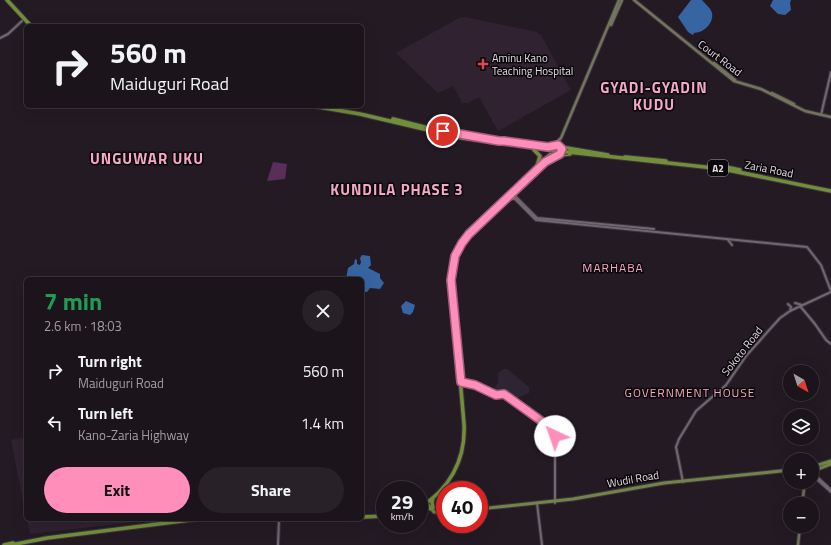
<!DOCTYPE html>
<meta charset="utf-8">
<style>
body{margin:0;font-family:"Titillium Web",sans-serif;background:#282128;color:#f1f3f6;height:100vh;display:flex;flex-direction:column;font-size:15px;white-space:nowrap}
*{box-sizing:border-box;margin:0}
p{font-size:13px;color:#a09ea3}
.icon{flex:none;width:22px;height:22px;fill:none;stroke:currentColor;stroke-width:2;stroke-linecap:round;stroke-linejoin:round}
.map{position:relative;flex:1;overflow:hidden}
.drawer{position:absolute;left:24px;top:277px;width:340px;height:244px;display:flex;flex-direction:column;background:#1b141b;border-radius:6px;box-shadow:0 4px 16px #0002,0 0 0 1px #39333a}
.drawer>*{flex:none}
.banner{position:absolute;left:24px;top:24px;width:340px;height:84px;border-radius:6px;box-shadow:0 4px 16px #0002,0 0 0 1px #39333a;background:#1b141b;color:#f1f3f6;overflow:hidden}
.needle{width:26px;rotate:141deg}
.tools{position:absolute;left:783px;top:365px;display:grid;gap:8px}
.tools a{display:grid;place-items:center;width:36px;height:36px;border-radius:50%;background:#1b141b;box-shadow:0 4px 16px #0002,0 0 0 1px #39333a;font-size:20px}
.speed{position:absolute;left:376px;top:481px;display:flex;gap:8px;font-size:20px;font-weight:700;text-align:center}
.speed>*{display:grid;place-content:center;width:52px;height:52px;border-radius:50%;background:#1b141b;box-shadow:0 4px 16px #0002,0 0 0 1px #39333a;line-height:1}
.speed small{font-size:10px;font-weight:400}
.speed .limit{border:6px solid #d22;background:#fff;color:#111}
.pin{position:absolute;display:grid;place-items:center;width:34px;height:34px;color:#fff;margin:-17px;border:2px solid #fff;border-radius:50%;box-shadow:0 1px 4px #0007}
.me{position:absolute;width:44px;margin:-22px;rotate:318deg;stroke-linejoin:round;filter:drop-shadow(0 0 3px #0008)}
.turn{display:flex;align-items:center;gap:14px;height:84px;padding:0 20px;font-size:18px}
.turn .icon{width:52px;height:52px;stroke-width:2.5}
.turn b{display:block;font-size:28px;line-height:34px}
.round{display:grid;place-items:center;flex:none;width:42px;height:42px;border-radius:21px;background:#282128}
.summary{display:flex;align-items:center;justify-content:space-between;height:68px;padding:0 20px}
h1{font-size:24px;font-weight:700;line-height:30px;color:#1e9e55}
.cta{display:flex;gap:8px;margin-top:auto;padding:8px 20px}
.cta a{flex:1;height:46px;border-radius:24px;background:#ff8eba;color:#111;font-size:16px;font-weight:700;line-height:46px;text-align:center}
.cta a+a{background:#282128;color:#f1f3f6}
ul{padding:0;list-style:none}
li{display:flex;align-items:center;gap:12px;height:52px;padding:0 20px}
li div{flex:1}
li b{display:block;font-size:15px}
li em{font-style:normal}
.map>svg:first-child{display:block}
.commercial{fill:#2d2534}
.built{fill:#302231}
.green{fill:#592e5b}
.water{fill:#3665a2}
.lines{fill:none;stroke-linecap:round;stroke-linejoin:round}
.tertiary-casing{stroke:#3c343c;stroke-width:4}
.secondary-casing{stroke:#3c343c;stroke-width:4.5}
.primary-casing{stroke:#3c343c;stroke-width:5}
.trunk-casing{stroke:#3c343c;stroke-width:5.5}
.tertiary{stroke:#716671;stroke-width:2}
.secondary{stroke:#72755d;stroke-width:2.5}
.primary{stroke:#728448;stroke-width:3}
.trunk{stroke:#728e3a;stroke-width:3.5}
.trunk-bridge-casing{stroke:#3c343c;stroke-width:5.5;stroke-linecap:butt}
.trunk-bridge{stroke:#728e3a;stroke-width:3.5}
.route-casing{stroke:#a65c79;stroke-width:10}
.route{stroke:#ff8eba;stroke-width:7}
.health-dot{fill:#e0444e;stroke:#0a070a;stroke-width:1.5}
.labels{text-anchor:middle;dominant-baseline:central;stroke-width:3;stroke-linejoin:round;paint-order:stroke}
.shield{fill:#0a070a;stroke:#a29ca2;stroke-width:1}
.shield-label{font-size:10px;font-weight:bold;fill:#e3dce3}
.poi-label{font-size:11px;fill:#e3dce3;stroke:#0a070a;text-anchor:start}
.street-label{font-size:11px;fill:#e3dce3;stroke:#0a070a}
.neighbourhood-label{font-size:12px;letter-spacing:1px;fill:#f6a7c3;stroke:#0a070a}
.district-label{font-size:15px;font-weight:bold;letter-spacing:1px;fill:#f6a7c3;stroke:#0a070a}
</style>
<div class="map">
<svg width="831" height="545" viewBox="0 0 831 545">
<rect width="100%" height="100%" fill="#241a24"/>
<!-- commercial -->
<path class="commercial" d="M503,369h4l22,18v6l-14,6 -12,-8 -7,3 -4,-3 6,-8v-10z"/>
<!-- built -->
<path class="built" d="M465,17l72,15 4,3 30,55 -73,41 -19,-34 -11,6h-6l-9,-17 -15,7 -42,-40 63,-35z
M26,437v79l-15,-76z
M27,519h133l-130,15z"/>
<!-- green -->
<path class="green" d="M273,162l14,2 -2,15 -18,2z"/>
<!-- water -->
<path class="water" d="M691,0h11c3,4 9,8 10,13 2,10 -8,20 -18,20l-1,2 -5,-3 -10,-15z
M773,0h18l-1,3 1,7 -6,5 -7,-1 -8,-8z
M362,255l8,1 1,9 -3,3 12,6v4l4,5 -4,6 -10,-1 -3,4h-5v-13h-16l2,-11 6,-4 1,-5 2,1v4l3,1 1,-3 -1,-4z
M406,301l9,4 -2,7 -3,3 -7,-2 -2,-7z"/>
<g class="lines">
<defs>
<path id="tertiary" d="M0,38l8,-4 14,-13
M821,115l10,-43
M511,192l26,26 117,11
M509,193l27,27 271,27 14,18 10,26
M728,240l4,5
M795,303l7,2
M788,304l3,3 -1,4
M800,306l15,18 11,16 5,4
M459,382l16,3 21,10 9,-1 47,35 3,7v67
M812,472l19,18
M812,475l19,17
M683,482l-7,-35 3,-8 17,-28 30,-26 20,-29 34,-38 10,-7 41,-19
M537,503l5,42
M278,545l1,-26"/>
<path id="secondary" d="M634,0l100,81 27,8 44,22 26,6
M611,25l11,-25
M714,63l21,17
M772,93l22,11
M554,145l7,-7 58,-138
M802,504l3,-22
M798,545l2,-19"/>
<path id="primary" d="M812,467l19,-6
M813,471l18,-7
M425,501l9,11 11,1
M479,509l94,-10 91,-16 126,-13"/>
<path id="trunk" d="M7,0l24,26
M313,106l47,8 102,24 82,11
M393,119l39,10
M499,141h5l44,6 6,-1
M550.5 150a5.5 5.5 0 1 1 11 0a5.5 5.5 0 1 1-11 0Z
M561,147l47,8
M534,150l6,6 -3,10
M568,152l155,17 108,22
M559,155l11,-1
M625,157l41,4
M545,159l7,-6
M726,167l14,3
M506,199l7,-1
M421,507h7l3,2
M419,508c30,-18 47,-48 45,-84l-13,-150 5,-21 13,-19 76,-72 12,-7
M433,508l-1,-6 1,-4
M362,517l23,-1
M4,545l9,-2
M11,545l36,-7 151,-19"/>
</defs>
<!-- tertiary casing -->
<use href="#tertiary" class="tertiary-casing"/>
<!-- secondary casing -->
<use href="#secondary" class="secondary-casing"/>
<!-- primary casing -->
<use href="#primary" class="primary-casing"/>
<!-- trunk casing -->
<use href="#trunk" class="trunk-casing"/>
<!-- tertiary -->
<use href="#tertiary" class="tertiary"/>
<!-- secondary -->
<use href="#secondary" class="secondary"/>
<!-- primary -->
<use href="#primary" class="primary"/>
<!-- trunk -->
<use href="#trunk" class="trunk"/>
<defs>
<path id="trunk-bridge" d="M544,149l24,3"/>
</defs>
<!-- trunk-bridge casing -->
<use href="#trunk-bridge" class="trunk-bridge-casing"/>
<!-- trunk-bridge -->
<use href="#trunk-bridge" class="trunk-bridge"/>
</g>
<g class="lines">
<defs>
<path id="route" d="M443,131l56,10h5l44,6 10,-2 4,4 -2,5 -15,8 -76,72 -7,9 -7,13 -4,24 10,102 14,3 21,10 8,-1 47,34 4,8"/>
</defs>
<!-- route casing -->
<use href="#route" class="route-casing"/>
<!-- route -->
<use href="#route" class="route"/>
</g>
<!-- markers -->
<path class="health-dot" d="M481 58h4v4h4v4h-4v4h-4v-4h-4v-4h4z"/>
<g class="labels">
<!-- shield labels -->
<rect class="shield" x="708" y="160" width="20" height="16" rx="3"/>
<g class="shield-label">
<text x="718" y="168">A2</text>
</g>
<!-- poi labels -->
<g class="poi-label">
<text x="492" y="58">Aminu Kano<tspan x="492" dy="13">Teaching Hospital</tspan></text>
</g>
<!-- street labels -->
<g class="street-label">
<text transform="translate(720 58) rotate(37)">Court Road</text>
<text transform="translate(769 169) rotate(11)">Zaria Road</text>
<text transform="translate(742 351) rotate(-52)">Sokoto Road</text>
<text transform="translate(633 479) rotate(-10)">Wudil Road</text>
</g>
<!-- neighbourhood labels -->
<g class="neighbourhood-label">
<text x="613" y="267">MARHABA</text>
<text x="690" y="392">GOVERNMENT HOUSE</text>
</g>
<!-- district labels -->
<g class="district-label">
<text x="654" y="87">GYADI-GYADIN<tspan x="654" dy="17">KUDU</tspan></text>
<text x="147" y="158">UNGUWAR UKU</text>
<text x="397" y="189">KUNDILA PHASE 3</text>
</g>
</g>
</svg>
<div class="tools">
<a><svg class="needle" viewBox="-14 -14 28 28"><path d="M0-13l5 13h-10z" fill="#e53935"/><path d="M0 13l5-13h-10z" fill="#a09ea3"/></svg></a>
<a><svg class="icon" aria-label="layers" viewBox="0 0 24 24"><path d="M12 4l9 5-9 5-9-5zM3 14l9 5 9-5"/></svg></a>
<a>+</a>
<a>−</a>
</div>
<div class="speed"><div>29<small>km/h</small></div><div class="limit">40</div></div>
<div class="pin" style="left:443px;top:131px;background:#d93025"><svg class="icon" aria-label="arrive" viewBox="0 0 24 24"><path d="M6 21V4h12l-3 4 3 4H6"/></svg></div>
<svg class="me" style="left:555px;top:436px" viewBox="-20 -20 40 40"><circle r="19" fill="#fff"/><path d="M0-13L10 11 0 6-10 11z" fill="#ff8eba"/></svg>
<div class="banner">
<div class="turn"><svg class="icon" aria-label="right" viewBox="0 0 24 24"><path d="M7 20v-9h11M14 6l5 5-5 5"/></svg><div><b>560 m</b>Maiduguri Road</div></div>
</div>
<section class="drawer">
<div class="summary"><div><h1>7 min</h1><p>2.6 km · 18:03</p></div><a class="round"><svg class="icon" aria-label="close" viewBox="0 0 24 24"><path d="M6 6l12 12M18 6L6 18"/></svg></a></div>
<ul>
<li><svg class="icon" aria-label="right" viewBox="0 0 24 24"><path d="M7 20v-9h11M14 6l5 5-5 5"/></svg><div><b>Turn right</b><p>Maiduguri Road</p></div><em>560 m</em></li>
<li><svg class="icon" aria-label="left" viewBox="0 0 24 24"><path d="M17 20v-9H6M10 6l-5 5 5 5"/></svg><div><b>Turn left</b><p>Kano-Zaria Highway</p></div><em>1.4 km</em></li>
</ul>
<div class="cta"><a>Exit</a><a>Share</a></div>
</section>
</div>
